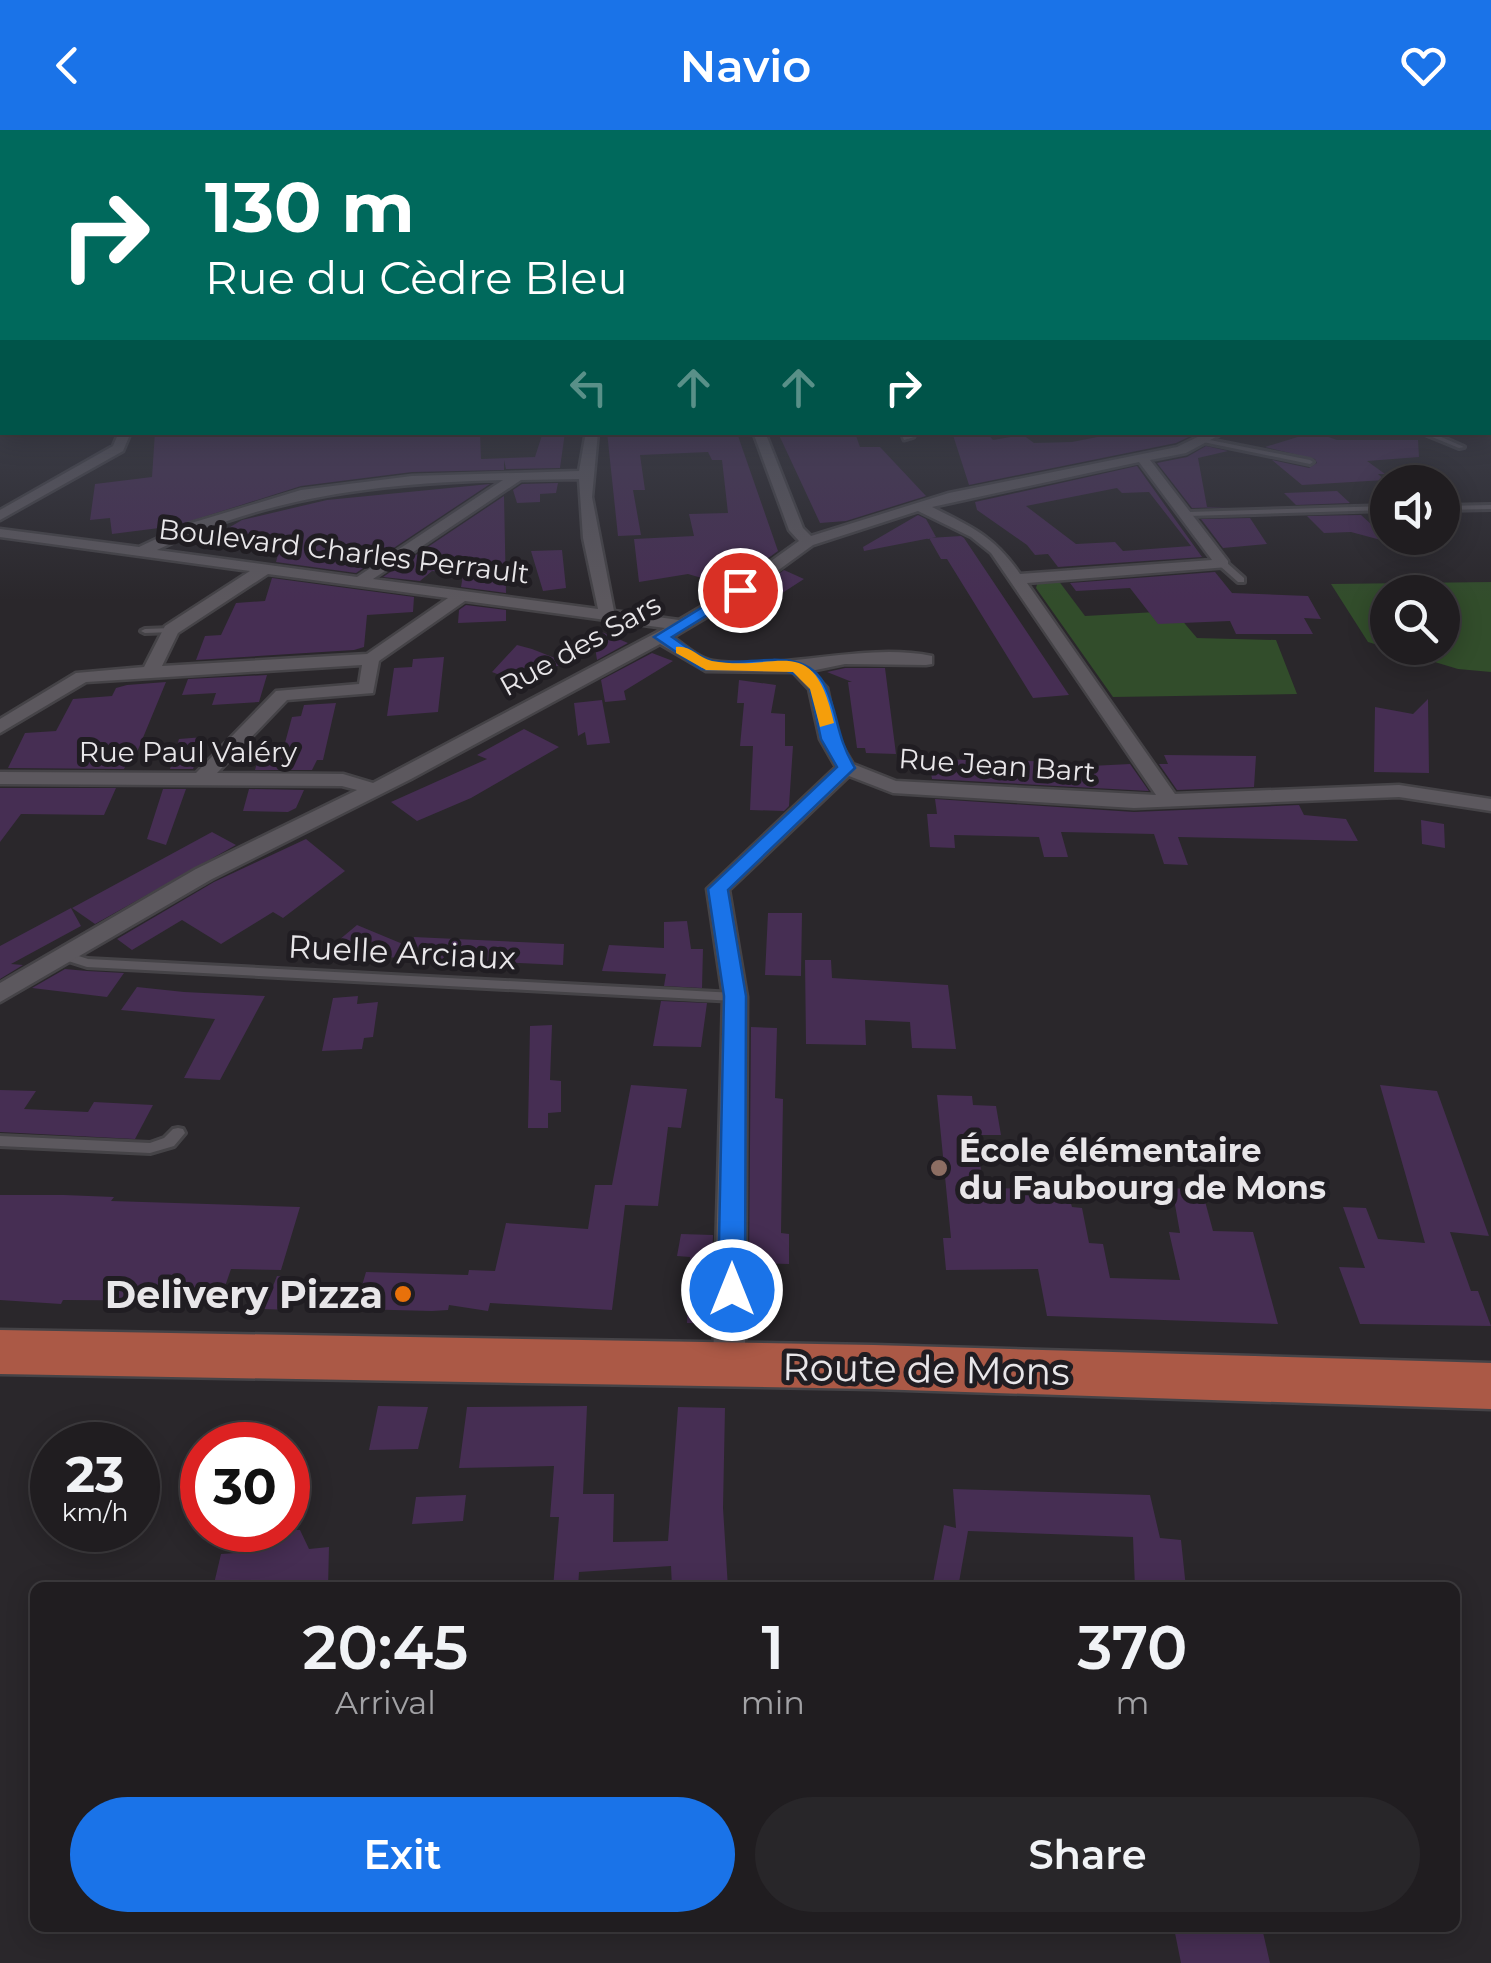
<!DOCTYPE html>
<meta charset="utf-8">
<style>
body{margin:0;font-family:Montserrat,sans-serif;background:#282629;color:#f1f3f6;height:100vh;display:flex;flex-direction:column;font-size:38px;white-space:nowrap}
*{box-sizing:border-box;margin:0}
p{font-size:32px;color:#a2a2a5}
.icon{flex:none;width:55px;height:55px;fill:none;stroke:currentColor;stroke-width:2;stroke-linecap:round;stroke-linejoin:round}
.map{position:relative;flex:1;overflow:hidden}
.details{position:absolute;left:30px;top:1452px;width:1430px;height:350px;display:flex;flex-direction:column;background:#201d20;border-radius:15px;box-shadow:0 5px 25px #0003,0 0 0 2px #3d3b3e}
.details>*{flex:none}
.top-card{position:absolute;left:0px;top:0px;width:1492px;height:305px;box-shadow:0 5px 25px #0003,0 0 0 2px #3d3b3e;background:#00695c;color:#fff;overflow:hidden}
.buttons{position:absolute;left:1370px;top:335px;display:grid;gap:20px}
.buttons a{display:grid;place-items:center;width:90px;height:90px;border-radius:50%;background:#201d20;box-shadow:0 5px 25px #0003,0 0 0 2px #3d3b3e;font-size:50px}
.speed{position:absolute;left:30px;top:1292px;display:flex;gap:20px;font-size:50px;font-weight:700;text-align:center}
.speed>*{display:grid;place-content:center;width:130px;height:130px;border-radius:50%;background:#201d20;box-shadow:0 5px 25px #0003,0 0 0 2px #3d3b3e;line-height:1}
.speed small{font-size:25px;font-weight:400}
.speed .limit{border:15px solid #d22;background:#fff;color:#111}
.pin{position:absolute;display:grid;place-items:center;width:85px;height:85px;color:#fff;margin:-42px;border:5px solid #fff;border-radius:50%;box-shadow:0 2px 10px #0007}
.me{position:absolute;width:110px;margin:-55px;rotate:0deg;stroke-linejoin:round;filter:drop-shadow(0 0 8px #0008)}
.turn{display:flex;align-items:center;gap:35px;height:210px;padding:0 40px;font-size:45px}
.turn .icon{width:130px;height:130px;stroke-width:2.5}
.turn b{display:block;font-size:70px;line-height:85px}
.lanes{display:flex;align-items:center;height:95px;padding:0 40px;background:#0003;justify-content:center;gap:50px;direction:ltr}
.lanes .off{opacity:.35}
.eta{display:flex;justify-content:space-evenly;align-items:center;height:170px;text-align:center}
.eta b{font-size:60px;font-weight:600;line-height:70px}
.action{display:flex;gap:20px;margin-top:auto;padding:20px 40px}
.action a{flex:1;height:115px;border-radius:60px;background:#1a73e8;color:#fff;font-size:40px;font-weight:600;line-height:115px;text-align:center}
.action a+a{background:#282629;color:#f1f3f6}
header{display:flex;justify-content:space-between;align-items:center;height:130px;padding:0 40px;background:#1a73e8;color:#fff;font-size:45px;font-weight:600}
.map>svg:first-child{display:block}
.green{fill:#324d2b;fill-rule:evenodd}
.building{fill:#462e53;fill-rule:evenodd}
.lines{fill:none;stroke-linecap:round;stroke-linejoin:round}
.service-casing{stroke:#454347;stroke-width:6}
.minor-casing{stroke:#454347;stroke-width:5}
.primary-casing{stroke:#454347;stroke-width:5}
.service{fill:#5c585e;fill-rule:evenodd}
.minor{fill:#5c585e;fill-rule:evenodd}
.primary{fill:#ab5946;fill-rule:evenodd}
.route{fill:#1a73e8;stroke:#114b97;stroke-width:2.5}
.slow{fill:#f59e0b}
.education-dot{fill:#8d6e63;stroke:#201d22;stroke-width:4}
.food-dot{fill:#e8710a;stroke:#201d22;stroke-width:4}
.labels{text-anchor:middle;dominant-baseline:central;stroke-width:10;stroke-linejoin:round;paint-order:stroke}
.far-street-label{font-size:28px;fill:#e8e6e9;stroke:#201d22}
.street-label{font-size:32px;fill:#e8e6e9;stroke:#201d22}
.poi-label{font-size:32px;font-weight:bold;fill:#e8e6e9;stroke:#201d22;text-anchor:start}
.near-poi-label{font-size:38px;font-weight:bold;fill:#e8e6e9;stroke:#201d22;text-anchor:end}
.near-street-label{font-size:38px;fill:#e8e6e9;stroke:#201d22}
</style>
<header><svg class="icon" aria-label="back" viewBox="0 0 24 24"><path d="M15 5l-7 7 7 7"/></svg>Navio<svg class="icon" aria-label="heart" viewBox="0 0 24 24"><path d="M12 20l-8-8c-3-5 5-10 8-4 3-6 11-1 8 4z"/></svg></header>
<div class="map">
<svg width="1491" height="1833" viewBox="0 0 1491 1833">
<rect width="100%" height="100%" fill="#2a272b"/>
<!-- green -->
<path class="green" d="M1058,450l27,36 89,-5 23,27 79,2 21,54 -184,3 -77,-109 2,-7z
M1491,452v90l-33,-3 -90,-27 -37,-58zM1442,462v56h-54v-56z"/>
<!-- building -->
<path class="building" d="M155,302h325l1,27 54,-2 8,-25h22l-5,36 -54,1 -2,-9v10l-92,2 -111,14 -126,40 -63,8 -2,-16 -20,2 5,-36 57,-7z
M607,302l130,1 41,118 -49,35 -41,-12 -49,8 -5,-43 60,-3 -5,-22 39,-1 -6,-53h-10l-4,-8 -68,3 5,35h-12l8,45 -23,1z
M952,302h34l7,8 30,-5 11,8 38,-1 51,-10 74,1 -21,10 -207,42z
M1314,302l23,8h81l1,17 -52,4 18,13h-7l7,6 -83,5 -30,-25 37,8 8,-5 -2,-4 -50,-12z
M855,303l5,14h20l46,49 -80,25 -26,2 -41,-88z
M1206,316l22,5 -30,7 9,49h22l-37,1 -35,-45 30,-6z
M1137,336l65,91 -144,10 -10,-13 -13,1 -8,-10 -50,-35 -2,-8zM1117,358l5,5 27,-1 42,54 -68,5 -8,-9 -39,2 -50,-38z
M558,353l-2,10 -16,1v8l-23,1 -4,-13 9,-6z
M490,354l-134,89 -80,-11 2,-8 -77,-10 41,-24 85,-20z
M1337,361l13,12 -54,2 -12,-12z
M504,366l2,97 -45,-6 2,-12 -31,-4 -12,10 -37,-4z
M918,385l8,4 10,18 -72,14 -1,-4z
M1361,385l31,28 -41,-11 -27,1 -17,-17z
M1250,388l17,26 -44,4 -22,-29z
M961,406l3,2 105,157 -36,3 -86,-139h-6l-12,-21z
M562,420l4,38 -23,3 -12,-40z
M784,440l20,9 -31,20 -20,-6z
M1215,442l17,21 76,3 13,23 -17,-1 9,16h-77l-6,-13 -72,3 -28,-36 -54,3 -6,-8z
M272,448l142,19 -1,15 -46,3 -3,32 -10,3 -158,10 9,-24 16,-1 15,-32 29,-2z
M466,475l40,5v11l-48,2 1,-13z
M592,498l36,15 -31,17z
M517,515l15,4 33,13 -42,22 -31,-12z
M652,523l21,8 -49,30 2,9 -21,2 -4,-22z
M444,527l-6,55 -51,4 7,-48 18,-1 1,-8z
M845,538h40l11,86 -30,-1 -1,-5h-8l-9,-66h4l-25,-10z
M267,545l-8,27 -47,3 4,-12 -34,2 6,-16z
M739,550l37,5 -5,28 14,1v32h8l-4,60 -5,5 -34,-1 3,-64h-13l4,-43h-7z
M166,552l-31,75 -6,1 -5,11 -116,-1 17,-35 31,-2 17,-32 39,-3 4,-8 11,-3z
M1428,569l1,74 -55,-1 1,-65 38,7z
M602,570l8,43 -23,2 -2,-13 -7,4 -4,-33z
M336,573l-13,57h-6l-5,10h-57l4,-15 23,-1 10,-37 9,-1 3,-11z
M524,599l35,18 -88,51 -54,23 -26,-19 96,-43 -10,-4z
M204,607l-11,32h-23l9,-30z
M1164,625l92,1 -2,31 -77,3 -18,-26h9z
M929,629l140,3 2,5 59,-3 19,27 -217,-12z
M0,658h116l-12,27 -83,-1 -21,28z
M163,659h23l-20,56 -19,-6z
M249,659l55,1 -8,18 -8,4 -45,-1z
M935,669l199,13 165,-7 5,10 42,4 12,22 -180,-4 10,28 -24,-1 -10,-30 -93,-2 7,25h-24l-5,-20 -85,-2 1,13 -25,-1 -3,-33h10z
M1421,690l23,4 1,24 -23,-4z
M212,702l24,13 -141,79 -23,-16z
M306,709l39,32 -62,47 -10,-6 -52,32 -39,-24 -50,30 -15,-11 97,-57z
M71,778l10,18 -70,38 12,1 -23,14v-33z
M768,783h34l-1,63 -36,-1z
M687,791l4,28h12l-1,39 -38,-2 2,-12 -64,-3 7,-26 55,3v-26z
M357,795l53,22 4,-10 150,7 -1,21 -203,-9 -27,-11z
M805,830h26l1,18 116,7 8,64 -44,-1 -2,-26 -45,-2 1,25 -60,-1z
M65,839l22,2 37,2 -17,24 -75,-9z
M137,857l47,5 81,4 -45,84 -36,-2 31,-59 -94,-9z
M358,866l-1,8 21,-2 -5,35 -9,1 -2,11 -40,2 11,-53z
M661,871l46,2 -6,44 -48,-1z
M552,895l-2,55 11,1v31l-13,1v15h-20l2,-102z
M751,897l26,1 -2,70 8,1 -2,134 8,1v30l-40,-1z
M631,955l56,4 -6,39 -13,-1 -10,79 -33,-1 -13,105 -122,-7 -2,8 -39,-6 -1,5 -16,1 -77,-2 11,-37 102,3 1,-5 26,1 11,-48 82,6 7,-44h17z
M1380,955l57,6 52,145 -39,-4 21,59h7l13,35 -131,-2 -21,-57 26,1 -22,-61 23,1 12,31 47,4z
M0,960l36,1 -12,18 64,3 6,-10 59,3 -18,34 -135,-7z
M937,965l35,1 1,9 23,1 5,29h-24l6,53 71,1 2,10 14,1 2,7 10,1 7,35 14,1 7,34 70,2 -11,-48 11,1 -8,-45 30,2 11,41 40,1 25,92 -231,-8 -9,-47 -92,1 -3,-32h8z
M0,1065h64l50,2 -3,4 189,6 -19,63 -50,-1 -11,32 -157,-1 -2,4 -61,-4z
M681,1104l32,1 -3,88h-23l3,-66 -13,-1z
M277,1146l25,2 -11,32 -27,-1z
M378,1276l50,1 -10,42 -49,1z
M587,1276l-4,88h31l-1,48 55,-1 10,-134 47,1 -2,100 5,80h-56l-1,-22 -92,6 -1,16h-25l6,-71h-9l4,-51 -95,2 8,-61z
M953,1359l197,6 10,43 21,2 5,48h-51l-2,-51 -165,-6 -10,57h-26l12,-63 12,3z
M466,1365l-3,26 -51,3 4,-27z
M249,1400h51l9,19 20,-2 -1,41h-115l8,-34 15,-1z
M1174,1798h88l8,35h-89z"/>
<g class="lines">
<defs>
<path id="service" d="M1420,302h10l34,15 -5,1z
M1205,309l105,21 3,2 -3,2 -107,-22z
M1491,375v4l-49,1v-4z
M1388,376v4l-200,6 -4,-2 4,-2z
M1220,432h6l18,16v4h-6l-18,-16z
M171,498l4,2 -1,2 -29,1 -4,-2 4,-2z
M66,822l22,7 647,34 6,4 -6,4 -648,-34 -25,-8 -2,-3 2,-3z
M178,998l5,1 2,4 -11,13 -24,7 -150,-7v-10l150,7 14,-5 9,-9z"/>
<path id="minor" d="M0,224h2v6h-2z
M119,302h12l-8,19 -123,69v-10l113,-64z
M586,302h12l-6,65 22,114 65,9 56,-33 64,-46 -10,-11 -36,-98h12l38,96 8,8 138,-43 228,-46 31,-15h17l-39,21 -36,7 78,101v6l-201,16 148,211 224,-9 92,14v12l-92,-14 -265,11 -241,-15 -44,-17 -120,114 18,107 -2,369 -5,10 -11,4 -11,-4 -5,-10 10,-369 -16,-108 129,-122 -16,-28 -11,-50 -16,-17 -87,-1 -46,-27 -249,135 -199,100 -212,123v-19l196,-114 161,-79 -15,-4 -342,-2v-12l196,1 80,-82 83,-7 3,-19 -276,17 -86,51v-14l76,-46 68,-6 21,-41 85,-55 -250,-34v-8l139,18 49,-23 113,-34 111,-14 167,-5zM1139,332l73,98 -192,14c-26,-38 -48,-47 -88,-67zM579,349l4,59 15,71 -225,-30 148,-99zM503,350l-146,97 -200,-27c110,-54 225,-67 346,-70zM918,381l53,26 20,16 165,242 -260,-14 -43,-17 -15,-25 -11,-51 -16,-17 34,-7 81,1 6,-1v-8c-70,-14 -148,15 -219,5 -13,-2 -29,-16 -40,-24l74,-44 66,-48zM268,444l180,24 -81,56 -205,12 16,-33zM465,471l200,27 -292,155 -30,-9 -126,-1 70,-73 86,-7 6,-32z
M901,302h12l1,5 -10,3z"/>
<path id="primary" d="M0,1200l874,15 617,18v46l-617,-20 -874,-15z"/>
</defs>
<!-- service casing -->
<use href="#service" class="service-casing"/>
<!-- minor casing -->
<use href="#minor" class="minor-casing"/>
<!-- primary casing -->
<use href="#primary" class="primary-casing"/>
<!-- service -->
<use href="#service" class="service"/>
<!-- minor -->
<use href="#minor" class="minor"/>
<!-- primary -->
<use href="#primary" class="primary"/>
</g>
<!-- sky -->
<linearGradient id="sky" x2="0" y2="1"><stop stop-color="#171518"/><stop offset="0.45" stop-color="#444755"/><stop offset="1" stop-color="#444755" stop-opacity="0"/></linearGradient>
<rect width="1491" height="471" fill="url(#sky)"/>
<!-- route -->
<path class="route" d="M735,457l13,3 -76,47c11,7 27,21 40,24 36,7 94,-19 114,27 13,29 10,48 29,80l-127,122 18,106 -1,294 -4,8h-19l-4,-8 6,-294 -16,-107 129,-122 -16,-28 -11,-51 -9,-11 -18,-8h-82l-47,-32z"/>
<!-- slow -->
<path class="slow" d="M676,517c15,-2 22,11 36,14 67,12 101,-32 122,62l-14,4 -10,-38 -17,-17 -87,-2 -30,-17z"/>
<!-- markers -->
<circle class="education-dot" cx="939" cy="1038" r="10"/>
<circle class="food-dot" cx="403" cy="1164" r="10"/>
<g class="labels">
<!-- far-street labels -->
<g class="far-street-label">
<text transform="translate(344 421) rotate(7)">Boulevard Charles Perrault</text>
<text transform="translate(580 515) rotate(-29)">Rue des Sars</text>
<text x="188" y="622">Rue Paul Valéry</text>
<text transform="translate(997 635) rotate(4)">Rue Jean Bart</text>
</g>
<!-- street labels -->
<g class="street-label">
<text transform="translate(402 822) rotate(3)">Ruelle Arciaux</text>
</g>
<!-- poi labels -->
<g class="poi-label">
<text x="959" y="1020">École élémentaire<tspan x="959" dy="37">du Faubourg de Mons</tspan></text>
</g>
<!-- near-poi labels -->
<g class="near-poi-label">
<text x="383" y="1164">Delivery Pizza</text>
</g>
<!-- near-street labels -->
<g class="near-street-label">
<text transform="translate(926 1239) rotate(1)">Route de Mons</text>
</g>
</g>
</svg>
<div class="buttons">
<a><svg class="icon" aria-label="sound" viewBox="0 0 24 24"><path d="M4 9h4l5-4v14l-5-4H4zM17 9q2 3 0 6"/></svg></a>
<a><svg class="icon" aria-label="search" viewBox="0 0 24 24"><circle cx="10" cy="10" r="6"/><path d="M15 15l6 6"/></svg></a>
</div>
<div class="speed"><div>23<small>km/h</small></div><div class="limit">30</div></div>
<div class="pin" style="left:740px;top:460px;background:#d93025"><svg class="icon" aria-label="arrive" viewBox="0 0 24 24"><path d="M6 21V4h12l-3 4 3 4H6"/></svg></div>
<svg class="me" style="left:732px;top:1160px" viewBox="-20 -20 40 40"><circle r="17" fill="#1a73e8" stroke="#fff" stroke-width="3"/><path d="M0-11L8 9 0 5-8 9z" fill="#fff"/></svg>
<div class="top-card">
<div class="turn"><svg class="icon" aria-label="right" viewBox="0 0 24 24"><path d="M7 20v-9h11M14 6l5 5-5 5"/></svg><div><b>130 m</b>Rue du Cèdre Bleu</div></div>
<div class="lanes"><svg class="icon off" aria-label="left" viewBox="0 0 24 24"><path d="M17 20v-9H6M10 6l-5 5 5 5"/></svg><svg class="icon off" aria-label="ahead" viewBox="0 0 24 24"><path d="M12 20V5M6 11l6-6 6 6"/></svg><svg class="icon off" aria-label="ahead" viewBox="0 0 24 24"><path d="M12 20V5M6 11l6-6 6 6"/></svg><svg class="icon" aria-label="right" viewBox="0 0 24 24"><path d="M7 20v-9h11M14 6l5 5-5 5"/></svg></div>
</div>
<section class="details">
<div class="eta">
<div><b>20:45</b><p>Arrival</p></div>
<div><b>1</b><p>min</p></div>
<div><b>370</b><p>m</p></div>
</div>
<div class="action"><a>Exit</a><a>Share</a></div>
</section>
</div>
